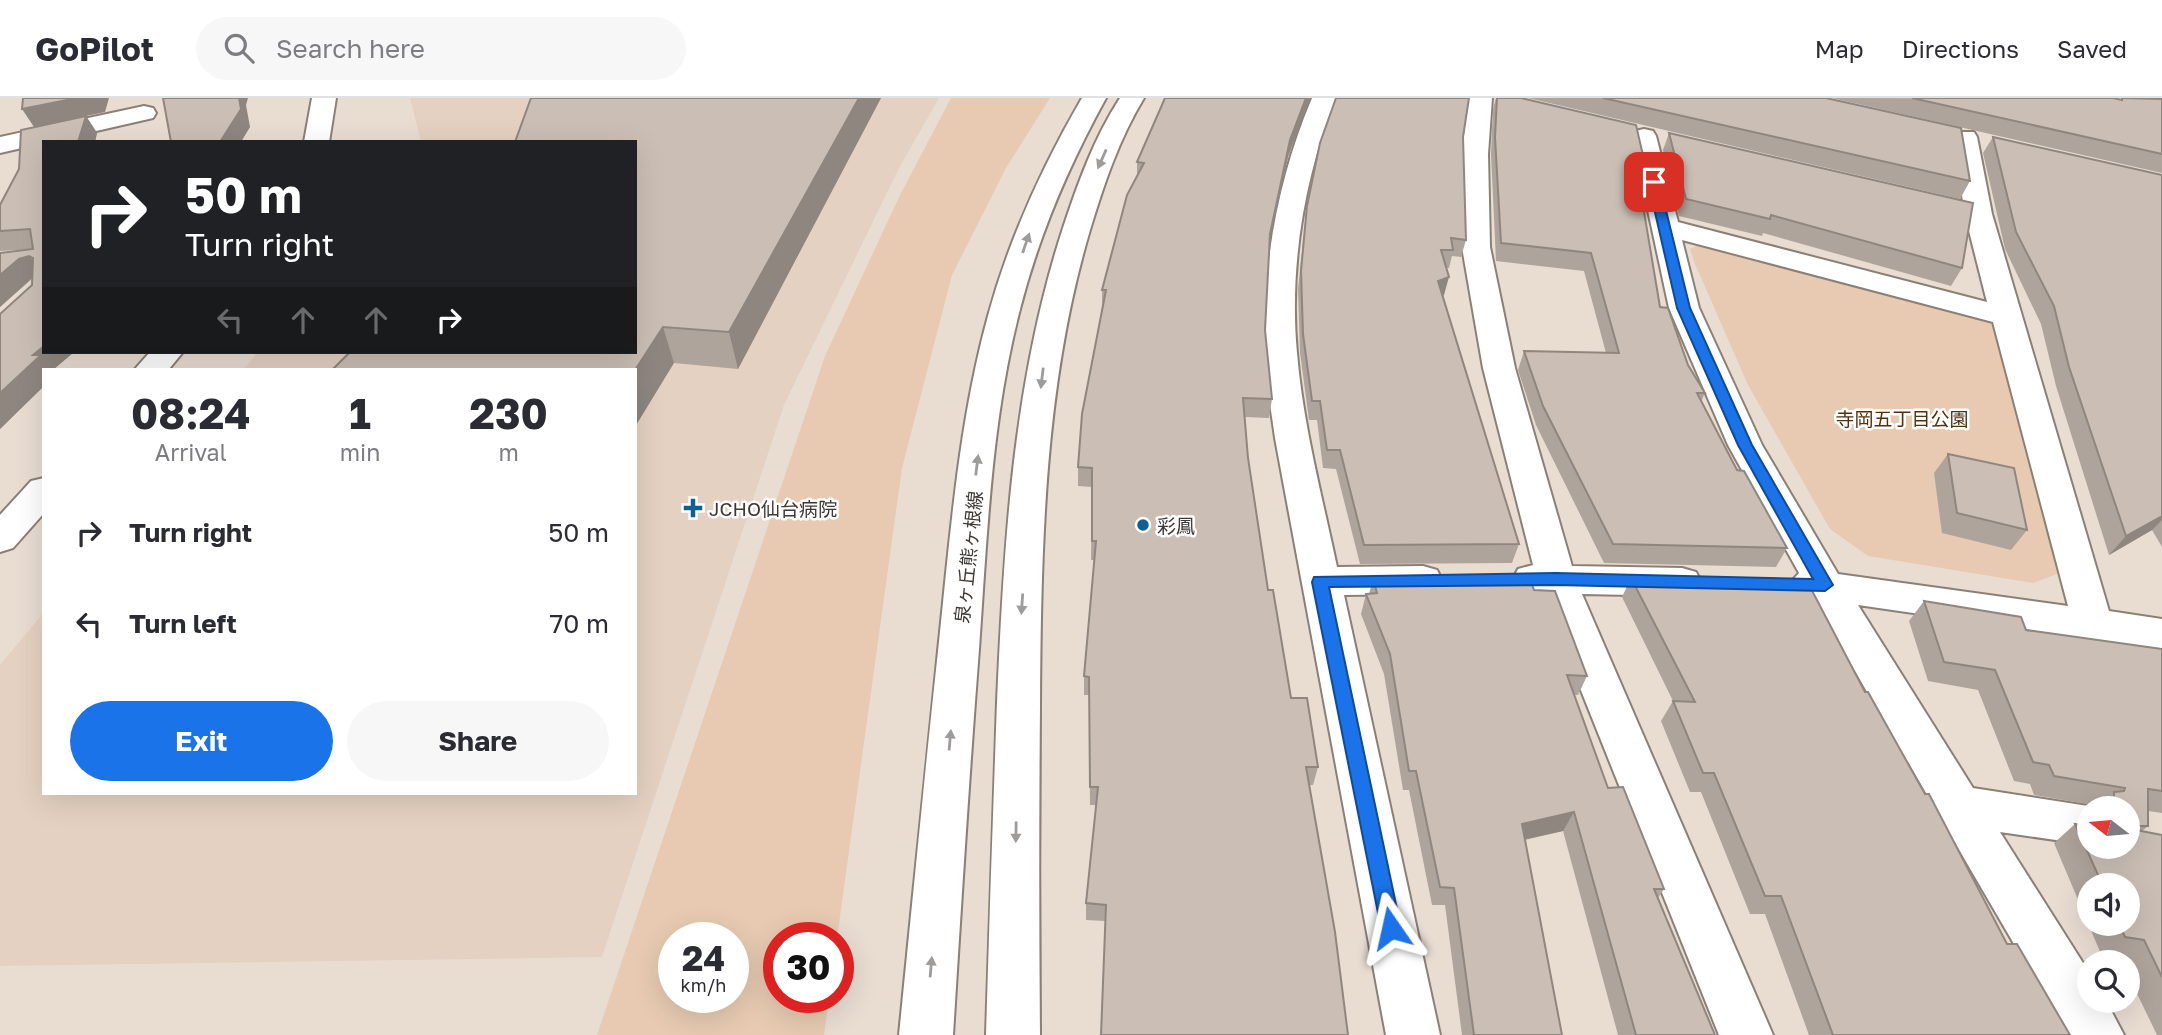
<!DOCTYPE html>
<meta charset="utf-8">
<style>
body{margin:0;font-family:"Golos Text","Noto Sans JP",sans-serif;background:#f7f7f7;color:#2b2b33;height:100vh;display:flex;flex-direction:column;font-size:26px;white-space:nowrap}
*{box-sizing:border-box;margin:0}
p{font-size:23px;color:#7c7c81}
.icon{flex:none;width:38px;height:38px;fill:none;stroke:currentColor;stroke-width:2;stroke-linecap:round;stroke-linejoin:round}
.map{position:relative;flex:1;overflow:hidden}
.panel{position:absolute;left:42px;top:270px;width:595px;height:427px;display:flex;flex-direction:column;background:#fff;border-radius:0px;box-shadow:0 7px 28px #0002}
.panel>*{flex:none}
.top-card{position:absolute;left:42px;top:42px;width:595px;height:214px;border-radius:0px;box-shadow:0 7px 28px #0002;background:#202124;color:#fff;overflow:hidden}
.needle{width:46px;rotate:286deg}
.controls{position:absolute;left:2077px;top:698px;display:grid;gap:14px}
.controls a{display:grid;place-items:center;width:63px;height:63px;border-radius:50%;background:#fff;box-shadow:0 7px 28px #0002;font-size:35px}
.speed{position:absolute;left:658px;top:824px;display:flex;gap:14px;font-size:35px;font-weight:700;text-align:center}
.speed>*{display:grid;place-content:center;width:91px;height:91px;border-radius:50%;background:#fff;box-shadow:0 7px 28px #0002;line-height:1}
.speed small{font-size:18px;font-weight:400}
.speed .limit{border:10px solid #d22;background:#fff;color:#111}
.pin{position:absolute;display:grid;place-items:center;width:60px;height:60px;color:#fff;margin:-30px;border-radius:14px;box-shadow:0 4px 10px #0006}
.me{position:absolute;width:77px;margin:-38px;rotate:349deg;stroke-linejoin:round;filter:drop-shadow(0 0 5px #0008)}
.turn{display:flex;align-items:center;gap:24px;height:147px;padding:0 28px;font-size:32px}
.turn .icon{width:91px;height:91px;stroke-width:2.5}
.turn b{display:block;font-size:49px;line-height:60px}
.lanes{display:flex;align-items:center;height:66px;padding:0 28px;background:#0003;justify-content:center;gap:35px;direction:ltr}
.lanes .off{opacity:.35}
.eta{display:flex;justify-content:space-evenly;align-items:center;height:119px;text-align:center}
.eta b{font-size:42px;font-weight:700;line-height:49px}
.button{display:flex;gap:14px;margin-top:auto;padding:14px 28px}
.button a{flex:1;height:80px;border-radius:42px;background:#1a73e8;color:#fff;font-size:28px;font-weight:700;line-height:80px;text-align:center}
.button a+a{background:#f7f7f7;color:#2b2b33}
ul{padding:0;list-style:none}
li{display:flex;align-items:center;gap:21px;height:91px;padding:0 28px}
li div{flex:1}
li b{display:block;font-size:26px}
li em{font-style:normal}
header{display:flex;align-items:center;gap:42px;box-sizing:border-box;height:98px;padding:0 35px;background:#fff;border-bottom:2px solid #e1e1e2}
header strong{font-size:33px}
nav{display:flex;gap:38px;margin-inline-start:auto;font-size:24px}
.search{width:490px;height:63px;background:#f7f7f7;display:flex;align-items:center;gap:18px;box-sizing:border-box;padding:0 24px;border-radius:38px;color:#7c7c81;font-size:26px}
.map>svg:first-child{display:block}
.built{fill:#e4d1c1}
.green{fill:#e7cab1;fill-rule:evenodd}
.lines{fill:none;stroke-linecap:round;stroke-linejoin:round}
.minor-casing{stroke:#8b8076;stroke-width:4}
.major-casing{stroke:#8b8076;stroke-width:4}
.minor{fill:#fff;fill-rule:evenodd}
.major{fill:#fff;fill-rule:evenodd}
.wall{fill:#afa49c;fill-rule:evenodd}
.shaded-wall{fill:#8e867f}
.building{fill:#cbbfb5;stroke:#8e867f;stroke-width:2}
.oneway{fill:#9e9c9a}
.route{fill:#1a73e8;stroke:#114b97;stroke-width:2}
.poi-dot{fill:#0f6193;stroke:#fff;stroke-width:2.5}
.labels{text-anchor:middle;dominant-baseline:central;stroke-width:5;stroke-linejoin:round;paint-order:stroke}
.park-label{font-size:19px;fill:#53310c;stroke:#fff}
.poi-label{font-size:19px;fill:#3d3934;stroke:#fff;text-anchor:start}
.street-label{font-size:19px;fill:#3d3934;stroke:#fff}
</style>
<header>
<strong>GoPilot</strong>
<div class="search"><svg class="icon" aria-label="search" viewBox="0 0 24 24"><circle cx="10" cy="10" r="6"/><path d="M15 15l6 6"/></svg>Search here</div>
<nav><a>Map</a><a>Directions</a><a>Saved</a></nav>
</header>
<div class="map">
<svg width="2162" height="937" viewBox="0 0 2162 937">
<rect width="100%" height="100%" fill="#e9ddd2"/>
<!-- built -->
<path class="built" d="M410,0h529l-41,72 -114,235 -182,552 -602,9v-301l44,-53v181h591v-424h-391l14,-17h377v-210h-214z"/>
<!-- green -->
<path class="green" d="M951,0h99l-44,70 -54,107 -50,193 -65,470h-58v60h50l-5,37h-227l228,-679 75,-161zM674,840h59v60h-59z
M1700,146l278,68 21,13 66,246 -32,12 -165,-27 -38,-27 -82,-144 -53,-121 -5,-15z"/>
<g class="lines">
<defs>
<path id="minor" d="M312,0h24l-7,44h-25z
M1312,0h24c-32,79 -47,170 -39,255 6,72 25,143 40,214l86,-1 14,4 5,10 -5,10 -14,4 -79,1 96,440h-54l-111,-597c-4,-30 -10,-60 -10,-90 -3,-85 14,-172 47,-250z
M1468,0h24l-4,56 2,93 25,121 57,198 110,2 14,4 5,10 -5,10 -14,4 -100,-2 191,441h-54l-177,-442 -24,-4 -5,-10 5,-10 15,-4 -50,-197 -21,-121v-93z
M144,8l9,2 3,5 -3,5 -153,35v-16z
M1644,31l9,2 3,5 22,86 309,80 -21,-83 -56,-12 -3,-6 3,-6 10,-2 43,9 -10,-65 3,-5h18l3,5 15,77 117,397 53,8v30l-304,-44 115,183 128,20h-11v37l-90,-13 90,142v27h16l18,34h-57l-254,-436 -18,-5 -6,-10 10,-11 -71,-128 -59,-137 -37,-172 3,-5zM1682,142l311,82 75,284 -230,-32 -76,-129 -63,-137z
M150,254h33l-14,17h-34z
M44,380v35l-31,35 -13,4v-37l31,-34z"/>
<path id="major" d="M1082,0h24c-38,69 -68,139 -87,215 -28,110 -32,224 -40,336 -10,129 -18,257 -26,386h-54c13,-128 25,-256 39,-384 12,-112 20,-226 50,-335 21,-77 54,-149 94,-218z
M1120,0h24c-25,41 -40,86 -54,132 -46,154 -49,317 -50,477 -1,109 -1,219 0,328h-54c3,-111 7,-222 11,-333 7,-159 16,-321 66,-474 15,-45 31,-90 57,-130z"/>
</defs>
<!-- minor casing -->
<use href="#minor" class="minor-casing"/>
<!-- major casing -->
<use href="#major" class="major-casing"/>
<!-- minor -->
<use href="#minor" class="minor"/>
<!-- major -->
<use href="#major" class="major"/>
</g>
<!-- wall -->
<path class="wall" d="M531,0h350l-143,271 -64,-6 -39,-11z
M1496,0h25l130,92 -8,18 17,99 28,58 17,28 -4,9 36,68 50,78 -11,19 -172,-4 -68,-138 -18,-55 6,-19 82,2 -22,-82 -88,-10 -5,-107 2,-45z
M1528,0h298l144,83 -10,18z
M1832,0l330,1v74z
M86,18l11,17 -2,9h-51v210h30l-20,17h-10v17l-44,43v-115l32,-29v-6l-32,28v-54l33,-4 -33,2v-46l19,-36 2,-39z
M1669,35l293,135 -11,18 -188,-53 -1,3 -83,-20 -16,-66z
M1463,39l3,103 -5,17 -9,-1 -3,12h-3l-2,27 -1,1 76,248 -7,19 -152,1 -24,-95 -13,-1 -6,-48h-8l-9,-67 -2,-64 9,-83z
M1993,39l169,38v372l-10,-17 -43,25 -53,-169 -15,-62 -36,-75 -22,-96z
M1288,59l-19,86 -4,87 7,69 -3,19 -24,-1 3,41 20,132 23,108 27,69 -5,18h-4l-204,136 -19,-1v-17l11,-98h-7l-1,-110h-5v-19l10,-116h-3l1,-73 -14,-1v-19l24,-159v-18l35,-113v-15z
M1948,356l79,76 -16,20 -69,-17 -8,-60z
M1373,480l161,12 53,86 -9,19h-4l34,93 56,101 -6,9 57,137h-97l-55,-204 -38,9 37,195h-100l-17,-130h-13l-23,-115h-6l-19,-116 -23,-60 5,-20h3z
M1631,480l234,114 142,252 63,91h-261l-44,-121h-15l-49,-122h-11l-29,-71 12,-20 -51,-104z
M1924,503l102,29 136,19v164l-14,-2v15l-6,5 20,4v200h-5l-29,-60v-13h-6l-2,-5 -19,-3 -47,-111 21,-19 53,23v-39h-33l3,-2 -64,-11 -4,-11 -16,-3 -36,-91 -50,-9 -19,-60zM2090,788h38v38h-38z"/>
<!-- shaded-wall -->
<path class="shaded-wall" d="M77,0h32l-4,14 -71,15 -12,-18z
M239,0h9l-2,7 4,22 -9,15h-21z
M859,0h22l-143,271 -9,-37z
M1306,0h4l-22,59 -21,95 3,-18 20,-94z
M86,18l11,17 -2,9h-17z
M29,158l14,18 -10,3 -33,30v-32l19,-16z
M1449,179l-5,18 -10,4 4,-18z
M663,229l11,36 -39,64v-57z
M44,248v6h30l-20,17h-10v17l-44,43v-36l33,-38z
M2162,418v4l-10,10 -43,25 17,-19z
M1574,714l-11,19 -50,11 9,-18z"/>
<!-- building -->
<path class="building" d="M23,0h54l-55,11z
M163,0h76l2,11 -21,33h-49z
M531,0h328l-130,234 -66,-5 -28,43v-1h-302l17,-17h285v-210h-120z
M1165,0h141l-16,42 -20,94 -5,96 7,69 -29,-1 5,60 20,132h5l18,108h16l11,69h-12l29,165 13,103h-247l5,-130 -20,-2 12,-116h-8l-1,-110 -5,-1 12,-135h-4v-73l-14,-1 4,-53 24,-124h-4l25,-95 17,-32 -7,-1z
M1336,0h133l-6,39 3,103 -15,-2 2,12h-12l8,27 -11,4 81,263 -155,1 -24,-95h-13l-7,-49h-8l-9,-67 -2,-63 6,-65 13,-63z
M1497,0h24l115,27 15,65 -11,-2 20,119 8,1 20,57 17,28h-8l40,77 7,1 43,77 -174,-4 -70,-138 -19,-55 95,2 -28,-100 -90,-10 -6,-106z
M1603,0h223l135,30 9,53z
M1912,0h201l9,2v-2l40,1v55z
M86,18l-8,26h-34v204l-11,9h8l-41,38v-79l32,-29 1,-27 -4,-2 -10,3 -19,16v-22l33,-4 -3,-20 -30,2v-26l19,-36 2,-39z
M1669,35l304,70 -11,65 -191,-53 -1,4 -84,-20z
M1993,39l169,38v341l-36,20 -57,-169 -15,-61 -38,-74z
M1948,356l66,14 13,62 -70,-17z
M1529,478l5,14 21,1 32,85 -20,-1 41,113 15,-1 41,102h-10l61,146h-79l-62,-223 -52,12 40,211h-88l-20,-147 -14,-1 -24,-116h-7l-19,-117 -24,-60 11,-1 -4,-15z
M1631,480l176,3 58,111h3l57,102h4l78,150h10l53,91h-237l-52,-139h-16l-51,-123h-11l-30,-72 22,1z
M1924,503l97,16 5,13 136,19v142l-14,-2v37h-10l-2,4 26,5v142l-18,-37 -19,-3 -6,-13h9v-38h-25l-28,-62 15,2v21h38v-39h-14v-16l10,-1 1,-3 -71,-12 -5,-11 -16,-3 -38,-92 -51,-8z"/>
<!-- one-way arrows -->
<defs><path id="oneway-solid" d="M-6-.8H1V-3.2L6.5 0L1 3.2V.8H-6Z" transform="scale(1.75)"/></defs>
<g class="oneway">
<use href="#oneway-solid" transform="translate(1102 61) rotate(114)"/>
<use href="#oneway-solid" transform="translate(1026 145) rotate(-71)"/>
<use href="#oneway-solid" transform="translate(1042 280) rotate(97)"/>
<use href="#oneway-solid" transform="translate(977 367) rotate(-83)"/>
<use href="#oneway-solid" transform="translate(1022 506) rotate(94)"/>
<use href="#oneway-solid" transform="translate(950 642) rotate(-85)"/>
<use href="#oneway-solid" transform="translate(1016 734) rotate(91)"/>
<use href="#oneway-solid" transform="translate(931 869) rotate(-85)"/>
</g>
<!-- route -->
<path class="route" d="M1654,80l5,4 31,126 62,137 81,140 -8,6 -269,-6 -227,2 72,341 -3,7 -7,3 -7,-3 -3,-7 -69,-346 2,-5 242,-4 257,6 -75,-134 -61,-137 -29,-126z"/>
<!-- markers -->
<g class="poi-dot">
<path d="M689.5 399.5h7v7h7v7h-7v7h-7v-7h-7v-7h7z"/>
<circle cx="1143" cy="427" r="7"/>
</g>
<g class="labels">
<!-- park labels -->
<g class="park-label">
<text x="1902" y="320">寺岡五丁目公園</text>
</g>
<!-- poi labels -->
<g class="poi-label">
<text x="709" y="410">JCHO仙台病院</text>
<text x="1157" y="427">彩鳳</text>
</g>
<!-- street labels -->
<g class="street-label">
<text transform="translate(968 459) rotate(-84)">泉ヶ丘熊ヶ根線</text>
</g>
</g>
</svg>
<div class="controls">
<a><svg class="needle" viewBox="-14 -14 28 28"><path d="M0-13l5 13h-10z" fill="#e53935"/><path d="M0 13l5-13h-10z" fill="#7c7c81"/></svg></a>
<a><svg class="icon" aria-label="sound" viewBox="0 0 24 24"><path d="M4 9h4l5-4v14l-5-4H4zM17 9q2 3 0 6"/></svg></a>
<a><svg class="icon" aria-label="search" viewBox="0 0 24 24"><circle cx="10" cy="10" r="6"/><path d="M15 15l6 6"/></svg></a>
</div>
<div class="speed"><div>24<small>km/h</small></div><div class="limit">30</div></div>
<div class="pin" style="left:1654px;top:84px;background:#d93025"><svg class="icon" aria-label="arrive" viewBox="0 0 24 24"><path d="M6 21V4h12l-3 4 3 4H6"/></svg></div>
<svg class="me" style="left:1391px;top:830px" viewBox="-20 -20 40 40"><path d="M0-17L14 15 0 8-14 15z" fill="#1a73e8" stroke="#fff" stroke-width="4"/></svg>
<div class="top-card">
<div class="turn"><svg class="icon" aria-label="right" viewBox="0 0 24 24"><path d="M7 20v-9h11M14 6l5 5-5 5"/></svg><div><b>50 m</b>Turn right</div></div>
<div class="lanes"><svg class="icon off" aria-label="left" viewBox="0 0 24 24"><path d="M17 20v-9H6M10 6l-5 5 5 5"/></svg><svg class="icon off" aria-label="ahead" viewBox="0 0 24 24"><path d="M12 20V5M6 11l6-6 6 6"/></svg><svg class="icon off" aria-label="ahead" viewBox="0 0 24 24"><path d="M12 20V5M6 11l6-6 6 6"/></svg><svg class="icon" aria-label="right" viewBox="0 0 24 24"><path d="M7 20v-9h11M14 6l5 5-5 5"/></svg></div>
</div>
<section class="panel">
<div class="eta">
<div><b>08:24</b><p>Arrival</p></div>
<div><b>1</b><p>min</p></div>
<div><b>230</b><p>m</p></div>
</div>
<ul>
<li><svg class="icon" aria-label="right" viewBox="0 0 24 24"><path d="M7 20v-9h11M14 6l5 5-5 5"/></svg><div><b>Turn right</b></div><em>50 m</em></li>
<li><svg class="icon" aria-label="left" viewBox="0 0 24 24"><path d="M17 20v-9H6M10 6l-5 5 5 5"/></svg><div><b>Turn left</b></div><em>70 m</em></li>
</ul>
<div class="button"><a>Exit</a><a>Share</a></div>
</section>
</div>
